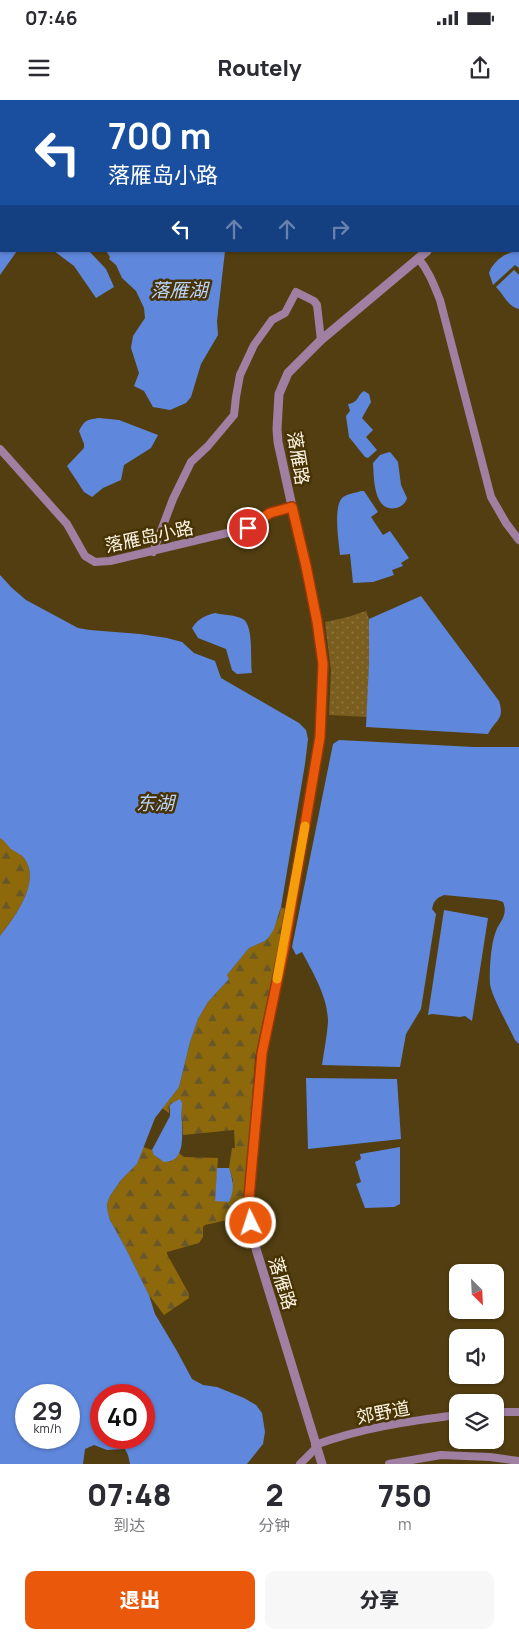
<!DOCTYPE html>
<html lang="zh">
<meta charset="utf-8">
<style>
body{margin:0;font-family:Manrope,"Noto Sans SC",sans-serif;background:#f7f7f7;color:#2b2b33;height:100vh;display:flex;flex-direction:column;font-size:19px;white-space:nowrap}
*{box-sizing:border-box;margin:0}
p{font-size:16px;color:#7c7c81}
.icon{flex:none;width:28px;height:28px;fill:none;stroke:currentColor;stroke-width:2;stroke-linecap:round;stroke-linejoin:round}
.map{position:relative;height:1364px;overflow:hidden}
.sheet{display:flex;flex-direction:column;background:#fff;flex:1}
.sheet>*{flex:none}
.guide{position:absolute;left:0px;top:0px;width:520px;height:152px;box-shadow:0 1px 4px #0004;background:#1a4fa0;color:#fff;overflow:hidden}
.needle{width:32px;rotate:156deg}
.buttons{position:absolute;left:449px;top:1164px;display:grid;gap:10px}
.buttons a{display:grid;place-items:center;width:55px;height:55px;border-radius:10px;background:#fff;box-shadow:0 1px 4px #0004;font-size:25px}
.speed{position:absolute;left:15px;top:1284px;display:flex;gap:10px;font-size:25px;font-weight:700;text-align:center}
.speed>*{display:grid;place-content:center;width:65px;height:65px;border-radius:50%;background:#fff;box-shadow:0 1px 4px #0004;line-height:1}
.speed small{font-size:12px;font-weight:400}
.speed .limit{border:8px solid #d22;background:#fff;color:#111}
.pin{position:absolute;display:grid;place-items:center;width:42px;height:42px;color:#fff;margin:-21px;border:2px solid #fff;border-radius:50%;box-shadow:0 1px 5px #0007}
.me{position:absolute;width:55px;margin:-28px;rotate:356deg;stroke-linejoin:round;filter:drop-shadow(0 0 4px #0008)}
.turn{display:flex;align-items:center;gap:18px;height:105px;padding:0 25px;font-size:22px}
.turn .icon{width:65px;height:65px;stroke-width:2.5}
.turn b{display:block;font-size:35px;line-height:42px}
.lanes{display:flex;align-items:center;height:48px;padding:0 25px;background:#0003;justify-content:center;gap:25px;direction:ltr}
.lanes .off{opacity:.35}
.eta{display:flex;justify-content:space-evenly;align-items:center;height:85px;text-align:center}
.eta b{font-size:30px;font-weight:800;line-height:35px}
.cta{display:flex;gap:10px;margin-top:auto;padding:10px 25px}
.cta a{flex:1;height:58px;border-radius:10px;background:#ea580c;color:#fff;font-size:20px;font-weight:800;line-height:58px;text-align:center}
.cta a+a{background:#f7f7f7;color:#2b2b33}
.status{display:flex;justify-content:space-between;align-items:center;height:35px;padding:0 25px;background:#fff;direction:ltr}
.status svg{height:14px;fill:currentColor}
header{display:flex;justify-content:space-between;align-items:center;height:65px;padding:0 25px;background:#fff;font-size:22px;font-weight:800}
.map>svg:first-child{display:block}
.grass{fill:url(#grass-dots)}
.forest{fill:url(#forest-firs)}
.water{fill:#5f88dc;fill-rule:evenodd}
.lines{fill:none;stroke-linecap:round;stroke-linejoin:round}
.minor{stroke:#9f80a2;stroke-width:8}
.tertiary{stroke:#9f80a2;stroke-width:9}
.route-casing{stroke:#983908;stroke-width:12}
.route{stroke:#ea580c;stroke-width:9}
.slow{stroke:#f59e0b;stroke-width:9}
.labels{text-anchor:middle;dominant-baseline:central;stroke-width:5;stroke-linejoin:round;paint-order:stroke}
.street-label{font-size:18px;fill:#fdf4e3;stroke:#473303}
.water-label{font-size:19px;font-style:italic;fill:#bbd2fd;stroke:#473303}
</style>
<div class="status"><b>07:46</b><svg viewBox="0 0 49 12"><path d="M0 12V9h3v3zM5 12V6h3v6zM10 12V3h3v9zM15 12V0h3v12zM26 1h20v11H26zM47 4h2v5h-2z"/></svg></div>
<header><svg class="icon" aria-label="menu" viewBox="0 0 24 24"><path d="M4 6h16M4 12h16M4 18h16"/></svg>Routely<svg class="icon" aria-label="share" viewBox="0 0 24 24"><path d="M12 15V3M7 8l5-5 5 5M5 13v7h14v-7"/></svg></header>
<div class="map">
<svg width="519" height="1364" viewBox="0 0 519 1364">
<defs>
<pattern id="grass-dots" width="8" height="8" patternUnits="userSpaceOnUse" patternTransform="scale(1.25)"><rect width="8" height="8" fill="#7a5e1f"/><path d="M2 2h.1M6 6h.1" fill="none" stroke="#8e763f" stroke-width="1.8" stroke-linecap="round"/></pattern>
<pattern id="forest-firs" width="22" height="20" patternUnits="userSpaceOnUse" patternTransform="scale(1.25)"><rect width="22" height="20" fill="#8d690b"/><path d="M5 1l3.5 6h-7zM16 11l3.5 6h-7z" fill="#69572a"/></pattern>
</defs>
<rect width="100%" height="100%" fill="#523e11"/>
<!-- grass -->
<path class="grass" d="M366,511l3,8v42l-2,56 -38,-2 2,-44 -6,-49 23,-5z"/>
<!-- forest -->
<path class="forest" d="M0,738c4,2 6,5 9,8 4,4 11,7 15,12 18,23 -10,60 -24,78z
M281,807l6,2 -32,149 -7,100 -3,58 -40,9 -2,2v10l-4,6 -32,9v2l22,40v4l-25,17 -15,-20 -24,-48 -15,-27 -2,-7 -1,-9 3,-8 11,-16 16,-16 6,-17 9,3c4,9 9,10 18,12l9,-9 5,4 34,1 -3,43h14l4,-21 -4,-12 3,-20h3l-1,-18 -51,5 -2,-34 -12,8v4l-7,-5 17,-21 11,-45 8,-23 10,-17 21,-23 -2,-4 22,-27 16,-7 4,-4 10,-21z"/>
<!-- water -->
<path class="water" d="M0,0h454v1h-453v72h-1z
M1,97v54h16l-17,24v-77z
M519,149v19l-4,-3 -22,20 -4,-12c4,-12 18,-22 30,-22z
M54,151h35l17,18 8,18 -18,11 -22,-32z
M106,151h119l-8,70 1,14 -17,29 -10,33 -5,6 -16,7 -17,-3 -9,-16 -10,-5 5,-13 -8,-25 2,-12 12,-18 -1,-10 -8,-17 -14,-13 -6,-13 -7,-6 1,-2z
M514,170l5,5v34c-11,-2 -15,-14 -23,-22z
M364,291l5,3 2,8 -9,16 11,12 -7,7 11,13 -9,8 -3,-1 -16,-20 -3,-21 4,-5 -2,-7c11,-1 9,-9 16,-13z
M99,318l20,2 39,15 -7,13 -27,17 -3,15 -18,8 -11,9 -8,-5 -17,-26 17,-18v-4l-5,-13c6,-11 7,-11 20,-13z
M389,352l2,1 7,9 3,23 6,13c-1,5 -6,9 -11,10 -23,5 -22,-32 -23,-45l7,-8z
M361,391h3l14,21 -7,5 12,18 7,-4 19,27 -8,5 2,3 -11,4 2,5 -21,7 -20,1 -3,-29 -10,1c-1,-12 -7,-47 2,-57 4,-4 13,-5 19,-7z
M0,475l12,13 14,12 52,28 12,2 50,4 27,4 15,4 12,11 21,8 6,17 78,45 7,7 2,9 -3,25 -24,143 -7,22 -5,8 -4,4 -16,7 -22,27 2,4 -21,23 -10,17 -8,23 -11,45 -24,31 -18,46 -16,16 -11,16 -3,8 1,9 2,7 15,27 24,48 6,19 22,37 15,28 11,6 14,2 27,11 12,7 6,8 3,19 -2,12 -16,20h-117l-2,-9 -3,-6 -18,1 -13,-5 -9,4 -2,15h-83v-528c14,-18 42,-55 24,-78 -3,-4 -9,-6 -13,-9 -4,-4 -6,-8 -11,-11zM26,1295h43v43h-43zM101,1295h43v43h-43z
M421,496l78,105c6,19 -3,18 -11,33l-122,-7 3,-66v-42z
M215,513c8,2 21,2 28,6 11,7 7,41 9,54l-15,1 -5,-4 -6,-21 -28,-11 -6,-10c7,-10 12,-12 23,-15z
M339,640l135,7h45v297l-4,-4c-6,-13 -24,-45 -25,-56 -1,-11 1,-40 5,-50 3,-12 14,-17 8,-32l-6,-2 -53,-5c-8,3 -10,6 -12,14l4,5 -15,95 -15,25 -6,33 -78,-2c2,-14 5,-29 6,-43 0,-25 -15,-49 -26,-70l-6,3 -4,-8 41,-203z
M444,810l44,8 -16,103 -7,-5 -5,1 -28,-3 -4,1z
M306,978l91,1 4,60 -93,10z
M180,999l2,4c0,6 -1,13 0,20 0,15 3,39 -18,39l-10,-7 -2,-5 18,-34v-11l4,-3z
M400,1047v57l-6,3 -29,1 -9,-24 5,-2 -6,-20 6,-3 -1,-5z
M217,1068h12c4,12 6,22 0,34l-14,-1z"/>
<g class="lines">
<!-- minor -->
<path class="minor" d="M418,158c11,13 16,27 22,42l51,197 15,26 13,17
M0,349l67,75 18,32 10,6 15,-1 134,-32 26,-16 22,-6
M153,452l20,-53 18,-37 17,-16 26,-31 2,-18 4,-22 14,-30 18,-25 13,-7 11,-21 18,9 3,4 4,35
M495,1312h24
M315,1345c47,-17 93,-24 143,-30
M300,1364l16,-16
M389,1364l52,-9 49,2 29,4"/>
<!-- tertiary -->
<path class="tertiary" d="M322,1364l-69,-225 -5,-31 14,-155 21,-105 37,-211 2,-38 1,-35 -6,-43 -39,-179 -1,-13 2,-35 9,-21 33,-33 106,-89"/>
</g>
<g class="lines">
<defs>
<path id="route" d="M248,428l22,-15 22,-6 14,59 11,55 6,43 -3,73 -36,211 -22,105 -14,155 3,15"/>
</defs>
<!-- route casing -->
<use href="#route" class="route-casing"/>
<!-- route -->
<use href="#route" class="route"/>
<!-- slow -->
<path class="slow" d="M277,879l28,-153"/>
</g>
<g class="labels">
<!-- street labels -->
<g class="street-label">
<text transform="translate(299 358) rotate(81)">落雁路</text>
<text transform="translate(149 436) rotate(-12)">落雁岛小路</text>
<text transform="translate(283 1183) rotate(73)">落雁路</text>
<text transform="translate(383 1312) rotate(-11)">郊野道</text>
</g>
<!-- water labels -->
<g class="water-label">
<text x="179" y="190">落雁湖</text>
<text x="155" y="703">东湖</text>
</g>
</g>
</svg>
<div class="buttons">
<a><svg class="needle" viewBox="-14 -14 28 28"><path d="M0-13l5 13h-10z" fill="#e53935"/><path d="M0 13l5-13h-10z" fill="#7c7c81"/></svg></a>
<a><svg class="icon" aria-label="sound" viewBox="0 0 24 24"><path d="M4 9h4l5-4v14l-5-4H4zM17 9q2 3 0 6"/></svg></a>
<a><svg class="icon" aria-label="layers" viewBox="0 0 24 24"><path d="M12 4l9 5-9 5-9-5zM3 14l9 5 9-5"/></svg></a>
</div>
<div class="speed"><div>29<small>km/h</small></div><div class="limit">40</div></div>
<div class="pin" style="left:248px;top:428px;background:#d93025"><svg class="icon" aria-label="arrive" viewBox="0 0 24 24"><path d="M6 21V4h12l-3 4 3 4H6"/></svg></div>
<svg class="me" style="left:251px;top:1123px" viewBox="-20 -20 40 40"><circle r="17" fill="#ea580c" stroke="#fff" stroke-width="3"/><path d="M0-11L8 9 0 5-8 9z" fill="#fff"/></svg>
<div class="guide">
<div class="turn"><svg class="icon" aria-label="left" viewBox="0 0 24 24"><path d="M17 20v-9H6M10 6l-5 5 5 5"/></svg><div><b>700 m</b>落雁岛小路</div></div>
<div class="lanes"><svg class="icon" aria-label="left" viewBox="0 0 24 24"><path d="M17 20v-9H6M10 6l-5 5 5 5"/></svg><svg class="icon off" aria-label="ahead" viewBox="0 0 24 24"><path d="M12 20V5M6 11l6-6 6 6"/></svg><svg class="icon off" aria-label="ahead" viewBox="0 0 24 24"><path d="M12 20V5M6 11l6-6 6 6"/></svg><svg class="icon off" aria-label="right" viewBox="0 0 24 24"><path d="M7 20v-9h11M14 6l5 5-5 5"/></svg></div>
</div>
</div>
<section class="sheet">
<div class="eta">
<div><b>07:48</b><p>到达</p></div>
<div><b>2</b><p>分钟</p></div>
<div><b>750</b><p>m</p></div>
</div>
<div class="cta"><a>退出</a><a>分享</a></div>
</section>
